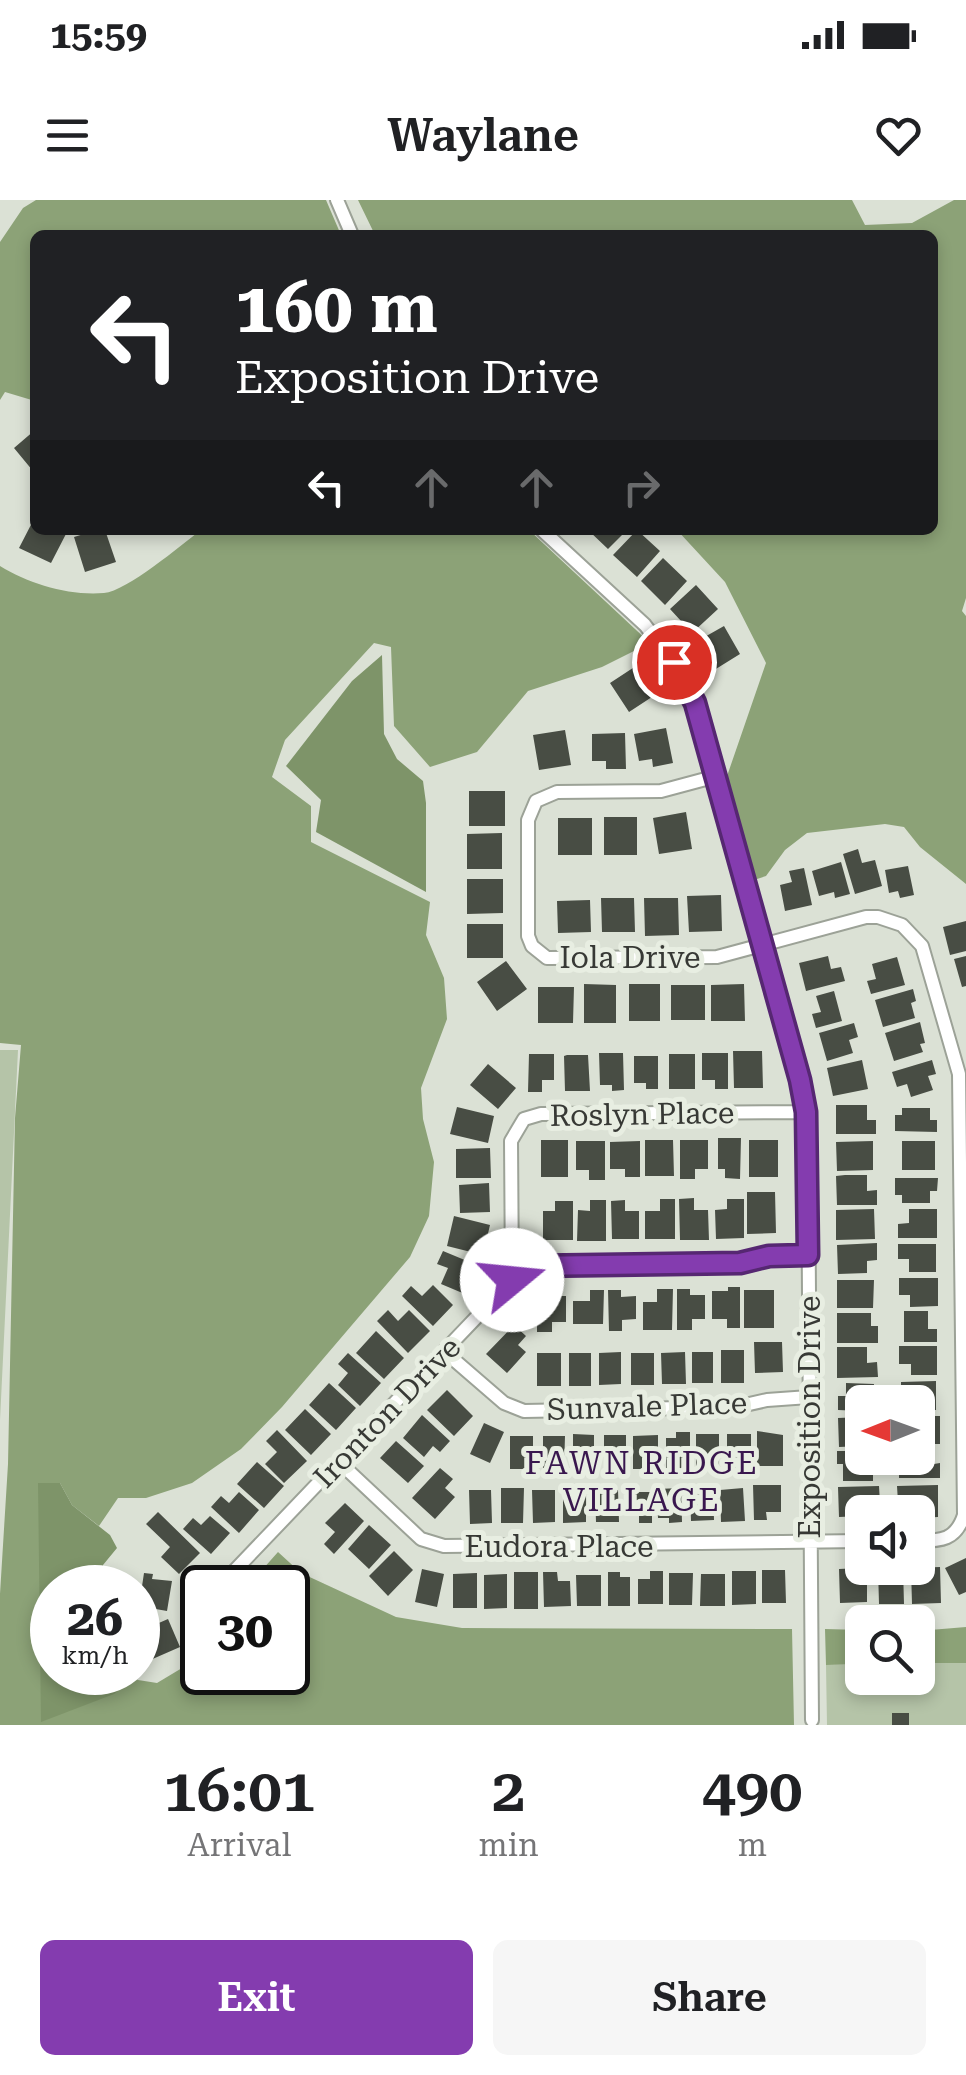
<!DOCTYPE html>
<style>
body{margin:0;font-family:"Roboto Serif",serif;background:#f6f6f6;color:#202124;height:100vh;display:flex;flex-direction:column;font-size:38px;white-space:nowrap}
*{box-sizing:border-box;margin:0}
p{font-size:32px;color:#757577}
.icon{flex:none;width:55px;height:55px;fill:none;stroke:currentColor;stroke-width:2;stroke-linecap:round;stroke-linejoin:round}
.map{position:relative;height:1525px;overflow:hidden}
.sheet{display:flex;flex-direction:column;background:#fff;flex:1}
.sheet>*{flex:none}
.guide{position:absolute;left:30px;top:30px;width:908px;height:305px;border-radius:15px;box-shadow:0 5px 15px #0003;background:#202124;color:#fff;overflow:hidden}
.needle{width:65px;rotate:269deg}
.fabs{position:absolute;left:845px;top:1185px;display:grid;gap:20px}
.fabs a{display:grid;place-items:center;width:90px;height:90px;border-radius:15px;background:#fff;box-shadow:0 5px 15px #0003;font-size:50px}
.speed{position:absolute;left:30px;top:1365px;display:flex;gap:20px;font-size:50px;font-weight:700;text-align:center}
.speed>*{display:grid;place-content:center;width:130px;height:130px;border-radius:50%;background:#fff;box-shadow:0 5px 15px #0003;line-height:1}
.speed small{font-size:25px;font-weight:400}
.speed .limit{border:5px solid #111;border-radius:15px;background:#fff;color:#111}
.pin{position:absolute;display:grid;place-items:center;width:85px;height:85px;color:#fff;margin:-42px;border:5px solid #fff;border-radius:50%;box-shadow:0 2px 10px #0007}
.me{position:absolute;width:110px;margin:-55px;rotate:73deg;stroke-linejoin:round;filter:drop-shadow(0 0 8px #0008)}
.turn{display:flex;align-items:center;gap:35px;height:210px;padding:0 40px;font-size:45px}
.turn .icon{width:130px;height:130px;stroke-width:2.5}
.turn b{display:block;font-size:70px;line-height:85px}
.lanes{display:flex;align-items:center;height:95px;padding:0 40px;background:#0003;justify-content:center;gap:50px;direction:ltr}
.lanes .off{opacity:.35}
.eta{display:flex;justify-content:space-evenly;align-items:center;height:170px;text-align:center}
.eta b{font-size:60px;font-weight:600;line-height:70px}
.button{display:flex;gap:20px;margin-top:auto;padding:20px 40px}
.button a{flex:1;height:115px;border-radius:15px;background:#843caf;color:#fff;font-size:40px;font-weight:600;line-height:115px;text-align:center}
.button a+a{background:#f6f6f6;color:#202124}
.status{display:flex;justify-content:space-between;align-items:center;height:70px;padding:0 50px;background:#fff;direction:ltr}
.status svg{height:28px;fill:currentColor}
header{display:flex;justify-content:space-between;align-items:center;height:130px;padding:0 40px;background:#fff;font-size:45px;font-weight:600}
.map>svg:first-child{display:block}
.green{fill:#b5c4a8}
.forest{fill:#8ca277}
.water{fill:#7e9469}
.building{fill:#484d44}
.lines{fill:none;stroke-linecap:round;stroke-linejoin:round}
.minor-casing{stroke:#9ca297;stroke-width:16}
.minor{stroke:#fff;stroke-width:12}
.route-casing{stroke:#562772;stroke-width:25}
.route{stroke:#843caf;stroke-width:18}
.labels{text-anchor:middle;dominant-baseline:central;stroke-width:10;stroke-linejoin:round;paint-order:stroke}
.street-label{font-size:30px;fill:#373935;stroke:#e8eee2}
.neighbourhood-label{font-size:32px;letter-spacing:2.5px;fill:#39174e;stroke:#e8eee2}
</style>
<div class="status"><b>15:59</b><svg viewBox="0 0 49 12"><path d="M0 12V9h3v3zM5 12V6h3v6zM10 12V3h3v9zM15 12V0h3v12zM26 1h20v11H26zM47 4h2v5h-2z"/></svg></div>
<header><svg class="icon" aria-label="menu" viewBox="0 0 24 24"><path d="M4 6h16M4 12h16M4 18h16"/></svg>Waylane<svg class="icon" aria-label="heart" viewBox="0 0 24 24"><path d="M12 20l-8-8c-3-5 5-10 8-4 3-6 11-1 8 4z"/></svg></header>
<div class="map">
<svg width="966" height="1525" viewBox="0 0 966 1525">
<rect width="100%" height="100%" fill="#dbe1d5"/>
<!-- green -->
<path class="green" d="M0,850h18l-18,370z
M918,1463h48v62h-139l-1,-60 36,-1v14h56z"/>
<!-- forest -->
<path class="forest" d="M36,0h290l15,35h-306v166l-30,-9 -5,8v-158l23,-34z
M358,0h494l13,25 47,-2 42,-23h12v398l-4,13 4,5v268l-46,-37 -16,-20 -19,-3 -78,9 -22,17 -19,26 -12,4 -28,-101 40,-116 -41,-81 -48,-52h255v-295h-557z
M201,330h328l121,113 -48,24 -74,24 -51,61 -47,15 -36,-41 -3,-79 -17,-4 -89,97 -13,37 39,29v36l119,60 -4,33 18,43 3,41 -26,69 2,31 11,43 -5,54 -19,41 -128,150 -41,42 -49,34 -46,15h-28l-19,28 -27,-21 -12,-22 -18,238 79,-33 7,-15 10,7 19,3 45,-27v16h86v-84l-41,-1 31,-35 23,21 95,44 66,11 330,1 2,96h-794v-131l8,-130 7,-346 6,-73 -21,-2v-477c29,18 69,30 104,27 23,-2 76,-47 97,-63z
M966,1427v36h-48v-32z
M825,1429l37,1v34l-36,1z"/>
<!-- water -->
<path class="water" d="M382,455l2,79 13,25 26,22 3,22v89l-110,-60 5,-32 -35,-34 66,-85z
M38,1283h22l12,22 38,30 7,13 -14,17 -2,22 -49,1v84l76,1 -7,15 -7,6 -73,28z"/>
<!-- building -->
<path class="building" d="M35,230v39l-2,2 -19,-23z
M35,317v13l32,2 -16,31 -32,-15z
M97,330h8l11,32 -31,10 -11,-35z
M588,330h39l-19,19z
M637,330l23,21 -23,26 -24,-22z
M663,358l24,23 -22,24 -24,-24z
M696,385l22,24 -26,24 -22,-24z
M724,426l16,28 -29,18 -17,-29z
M639,464l19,29 -29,19 -19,-29z
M666,528l7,35 -20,4 -1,-8 -13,2 -5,-27z
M565,530l6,35 -32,5 -6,-35z
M625,533l1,36h-20v-8h-14v-27z
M469,591h36v35h-36z
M686,612l6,37 -33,5 -6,-36z
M604,617h33v38h-33z
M558,618h34v37h-34z
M502,633v36h-35v-35z
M858,649l4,14 13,-3 7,26 -27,8 -12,-40z
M841,662l9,32 -15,4 -1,-6 -15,4 -7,-25z
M908,666l6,29 -14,3 -2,-7 -9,2 -4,-23z
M804,668l8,37 -27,6 -5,-26 12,-3 -3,-11z
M467,679h36v34l-36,1z
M721,695l1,36 -33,1 -2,-36z
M601,698h33l1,34h-33z
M644,698h34l1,37 -34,1z
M590,700l1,32 -33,1 -1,-32z
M966,721v30l-16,4 -7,-28z
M467,724h36v34h-36z
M828,756l3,13 10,-2 4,14 -39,10 -7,-28z
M966,756v30l-4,1 -8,-28z
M897,757l8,28 -34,9 -4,-13 9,-2 -4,-15z
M506,761l21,28 -30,22 -20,-29z
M584,784l32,1v38h-32z
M629,784h31v37h-31z
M744,784l1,37h-34v-36z
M671,785h34v35h-34z
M538,787h36l-1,36h-35z
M913,789l3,12 -5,2 4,15 -32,9 -8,-27z
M834,791l8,30 -26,7 -4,-14 9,-2 -5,-16z
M920,822l5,21 -5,1 3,8 -29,9 -9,-28z
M854,823l4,14 -9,3 4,13 -26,8 -8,-28z
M733,851h29l1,37h-29z
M599,853h24l1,37 -12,1v-6h-12z
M702,853h26v36h-13v-9h-13z
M529,854h25v26h-12v12h-14z
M669,854h26v35h-26z
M567,855h21l2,36h-25l-1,-35z
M634,856h24v33h-12v-6h-12z
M862,860l6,29 -35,7 -6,-28z
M932,860l4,14 -8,2 5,14 -22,7 -4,-13 -10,3 -5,-15z
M488,864l28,24 -18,21 -28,-24z
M836,905h31v15h9v14h-40z
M457,907l37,9 -6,27 -38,-9z
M902,908h28v12h7v12l-42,-1v-16h7z
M718,938h23l-1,41 -15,-1v-9h-7z
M541,940h27v37h-27z
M645,940h28l1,36h-29z
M680,940h28v29h-13v10h-15z
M749,940h29v37h-29z
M576,941h29v39h-16v-10h-13z
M640,941v36h-15v-8h-15v-27z
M873,941v29l-36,1 -1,-29z
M902,941h33v29h-33z
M490,948l1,30h-35v-29z
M845,975h22v16l10,-1v15h-40l-1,-29z
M895,978h43l-1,13h-7v12h-28v-8h-7z
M489,983l1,29 -30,1 -1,-28z
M747,992h28l1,41 -29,1z
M694,998v12h14l1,30h-29l-1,-41z
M660,999h15v40h-30v-28h15z
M727,999h17v39l-28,1 -1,-29 12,-1z
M590,1000h16v41h-29l1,-31 12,1z
M625,1000v11h14v28h-27l-1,-38z
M555,1001h18v39h-30v-29h12z
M874,1009l1,30 -39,1v-30z
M909,1009h28v29h-39v-14l11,-1z
M454,1016l36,9 -7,30 -36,-9z
M877,1043v17l-10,1v12l-29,1 -1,-29z
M898,1044h38v28h-27v-13h-11z
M443,1051l41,17 -12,29 -31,-13 7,-16 -11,-4z
M899,1078h39v28l-28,1v-12h-11z
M837,1080h37l-1,28h-36z
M433,1085l20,20 -20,21 -31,-30 9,-10 11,10z
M728,1087h12v41h-13v-9h-15v-28h16z
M657,1089h16l-1,41h-29v-28h14z
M677,1089h13v6h15v24h-13v11h-15z
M590,1090h14l-1,34h-30v-23h17z
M608,1090h13v7l15,-1v23l-14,1v11h-13z
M744,1090h30v38h-30z
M537,1091h14v5h15v26h-14v10h-15z
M388,1110l10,11 11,-11 21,21 -22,22 -31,-32z
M904,1111h24v18h9v13h-33z
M837,1113h34v13h7v17h-41z
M514,1125l12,11 -8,9 8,7 -19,21 -21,-19z
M376,1131l28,27 -20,21 -28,-26z
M754,1142h28l1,30 -28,1z
M899,1146h38v29h-26v-11h-12z
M837,1147h30v16l10,-1 1,15 -41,1z
M721,1150h23v33h-23z
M621,1152v32l-22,1v-32z
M685,1152l1,32h-24l-1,-31z
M692,1152h21v31h-21z
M348,1153l33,30 -21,23 -22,-21 10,-12 -10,-9z
M537,1153h24v33h-24z
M569,1153h22v33h-22z
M631,1153h23v32h-23z
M936,1181v29l-18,1v-9h-17v-20z
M329,1183l27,25 -20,22 -27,-25z
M846,1183l28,1 -1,18h-11v9l-24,-1v-14h8z
M447,1190l26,26 -19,20 -27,-26z
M305,1209l26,25 -20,21 -26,-25z
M422,1215l28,26 -10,11 -7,-6 -9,11 -21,-19z
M918,1216h22v28h-22z
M862,1217v29l-23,1 -1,-29z
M484,1223l20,9 -14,31 -20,-9z
M277,1230l30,31 -23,22 -19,-19 12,-12 -11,-11z
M757,1231l26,4v31h-26z
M676,1232h14v37h-24v-31h10z
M573,1234l21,1v34h-21z
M696,1234h23v34h-23z
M727,1234h24v34h-24z
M604,1235h22v35h-22z
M658,1235v34h-25v-33z
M510,1236h23v33h-23z
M543,1236h22l-1,33h-21z
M396,1241l28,25 -16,17 -28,-25z
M837,1251h25v7h11v23h-30v-17h-6z
M934,1252v12l6,-1v15h-41v-19l19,-1v-5z
M257,1262l27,24 -20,22 -27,-24z
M440,1268l13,11 -8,9 10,9 -20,22 -23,-21z
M753,1285h28v27h-15l1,8h-13z
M938,1285v32l-20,1v-6h-10v-10h-10l-1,-16z
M879,1286l1,17h-11v9h-7v4l-23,1 -1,-30z
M563,1287h23v35l-23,1z
M501,1288h23l-1,35h-22z
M681,1288l1,34 -13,1v-5h-11l-1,-29z
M743,1288l2,33 -24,1 -1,-32z
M690,1289h23l1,31 -23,1z
M469,1290h22l1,33 -22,1z
M532,1290h23v32l-22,1z
M595,1290h23l1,32h-23z
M239,1292l20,18 -20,23 -28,-26 10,-11 8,7z
M626,1292h26v31h-13v-8h-13z
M345,1303l19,18 -30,33 -10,-10 11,-12 -10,-9z
M158,1312l42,41 -21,21 -18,-17 9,-10 -24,-23z
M210,1316l20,17 -19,21 -28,-25 10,-11 8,7z
M369,1325l22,20 -22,24 -21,-20z
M394,1351l19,19 -25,26 -19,-20z
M966,1358v34l-7,3 -14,-27z
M940,1367l1,36 -29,1 -1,-36z
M861,1368h6v34l-27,1 -1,-34z
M878,1368h25l1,36h-25z
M422,1369l22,5 -7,33 -22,-5z
M762,1370h23l1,33h-24z
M650,1371h13v33h-25v-25h12z
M732,1371h24v33l-24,1z
M514,1372h24v37h-24z
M543,1372h14l1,9h12l1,25 -27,1z
M608,1372h12v5h10v29h-22z
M144,1373l9,1 -1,5 20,2 -5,30 -17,-3 -2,12 -10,-2v-26l3,1z
M477,1373v35h-24v-34z
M669,1373h24l-1,32h-23z
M507,1374v34l-23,1v-34z
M701,1374h24v32h-25z
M576,1375h25v31h-24z
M168,1419l12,28 -32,14 -10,-29z
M892,1513h17v12h-17z"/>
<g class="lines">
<defs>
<path id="minor" d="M337,0l15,35
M542,330l103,95 28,37 22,41 105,377 6,32 2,41 4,567
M717,576l-56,15 -104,1 -21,9 -8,19v116l4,10 15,12 170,-1 149,-40h12l24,8 20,21 37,128 5,441c-8,25 -23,26 -46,26
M512,1080l-1,-139 13,-22 17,-5 265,-2
M445,1152l59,51 20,8 212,-4 31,-7 42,-3
M339,1262l82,77 23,7 418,-5
M218,1388l294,-308 17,-13 212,-4 28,-7 39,-1"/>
</defs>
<!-- minor casing -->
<use href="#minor" class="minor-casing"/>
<!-- minor -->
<use href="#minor" class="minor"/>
</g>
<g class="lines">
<defs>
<path id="route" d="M512,1080l18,-14 210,-3 29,-7 39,-1 -2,-143 -6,-32 -105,-377 -21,-41"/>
</defs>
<!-- route casing -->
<use href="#route" class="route-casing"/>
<!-- route -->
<use href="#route" class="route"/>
</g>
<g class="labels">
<!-- street labels -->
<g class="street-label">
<text x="630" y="757">Iola Drive</text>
<text transform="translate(642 914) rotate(-1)">Roslyn Place</text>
<text transform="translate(647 1206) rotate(-2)">Sunvale Place</text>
<text transform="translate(387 1212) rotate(-46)">Ironton Drive</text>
<text transform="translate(809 1217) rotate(-90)">Exposition Drive</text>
<text x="559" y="1346">Eudora Place</text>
</g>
<!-- neighbourhood labels -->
<g class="neighbourhood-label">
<text x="642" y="1263">FAWN RIDGE<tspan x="642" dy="37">VILLAGE</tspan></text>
</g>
</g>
</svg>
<div class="fabs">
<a><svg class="needle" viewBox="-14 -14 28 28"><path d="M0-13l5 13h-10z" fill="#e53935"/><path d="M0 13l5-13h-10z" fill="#757577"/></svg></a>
<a><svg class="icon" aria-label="sound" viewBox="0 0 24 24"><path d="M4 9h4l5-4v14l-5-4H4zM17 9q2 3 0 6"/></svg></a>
<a><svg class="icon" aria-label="search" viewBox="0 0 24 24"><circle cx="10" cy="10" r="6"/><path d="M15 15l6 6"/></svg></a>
</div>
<div class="speed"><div>26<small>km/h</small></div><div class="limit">30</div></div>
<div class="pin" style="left:674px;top:462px;background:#d93025"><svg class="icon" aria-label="arrive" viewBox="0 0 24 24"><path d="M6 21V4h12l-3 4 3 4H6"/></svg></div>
<svg class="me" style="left:512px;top:1080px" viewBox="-20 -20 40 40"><circle r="19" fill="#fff"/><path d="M0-13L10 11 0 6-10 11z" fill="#843caf"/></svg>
<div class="guide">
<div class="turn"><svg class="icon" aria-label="left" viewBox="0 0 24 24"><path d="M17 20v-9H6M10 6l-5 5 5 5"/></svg><div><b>160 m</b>Exposition Drive</div></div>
<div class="lanes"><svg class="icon" aria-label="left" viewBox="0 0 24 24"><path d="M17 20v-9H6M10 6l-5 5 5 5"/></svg><svg class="icon off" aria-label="ahead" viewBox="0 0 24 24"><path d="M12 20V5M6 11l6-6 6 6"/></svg><svg class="icon off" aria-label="ahead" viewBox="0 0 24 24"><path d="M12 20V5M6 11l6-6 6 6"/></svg><svg class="icon off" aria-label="right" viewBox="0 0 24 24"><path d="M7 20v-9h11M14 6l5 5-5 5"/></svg></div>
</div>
</div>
<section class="sheet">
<div class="eta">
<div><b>16:01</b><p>Arrival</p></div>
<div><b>2</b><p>min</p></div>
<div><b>490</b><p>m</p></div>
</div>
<div class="button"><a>Exit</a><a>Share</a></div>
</section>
